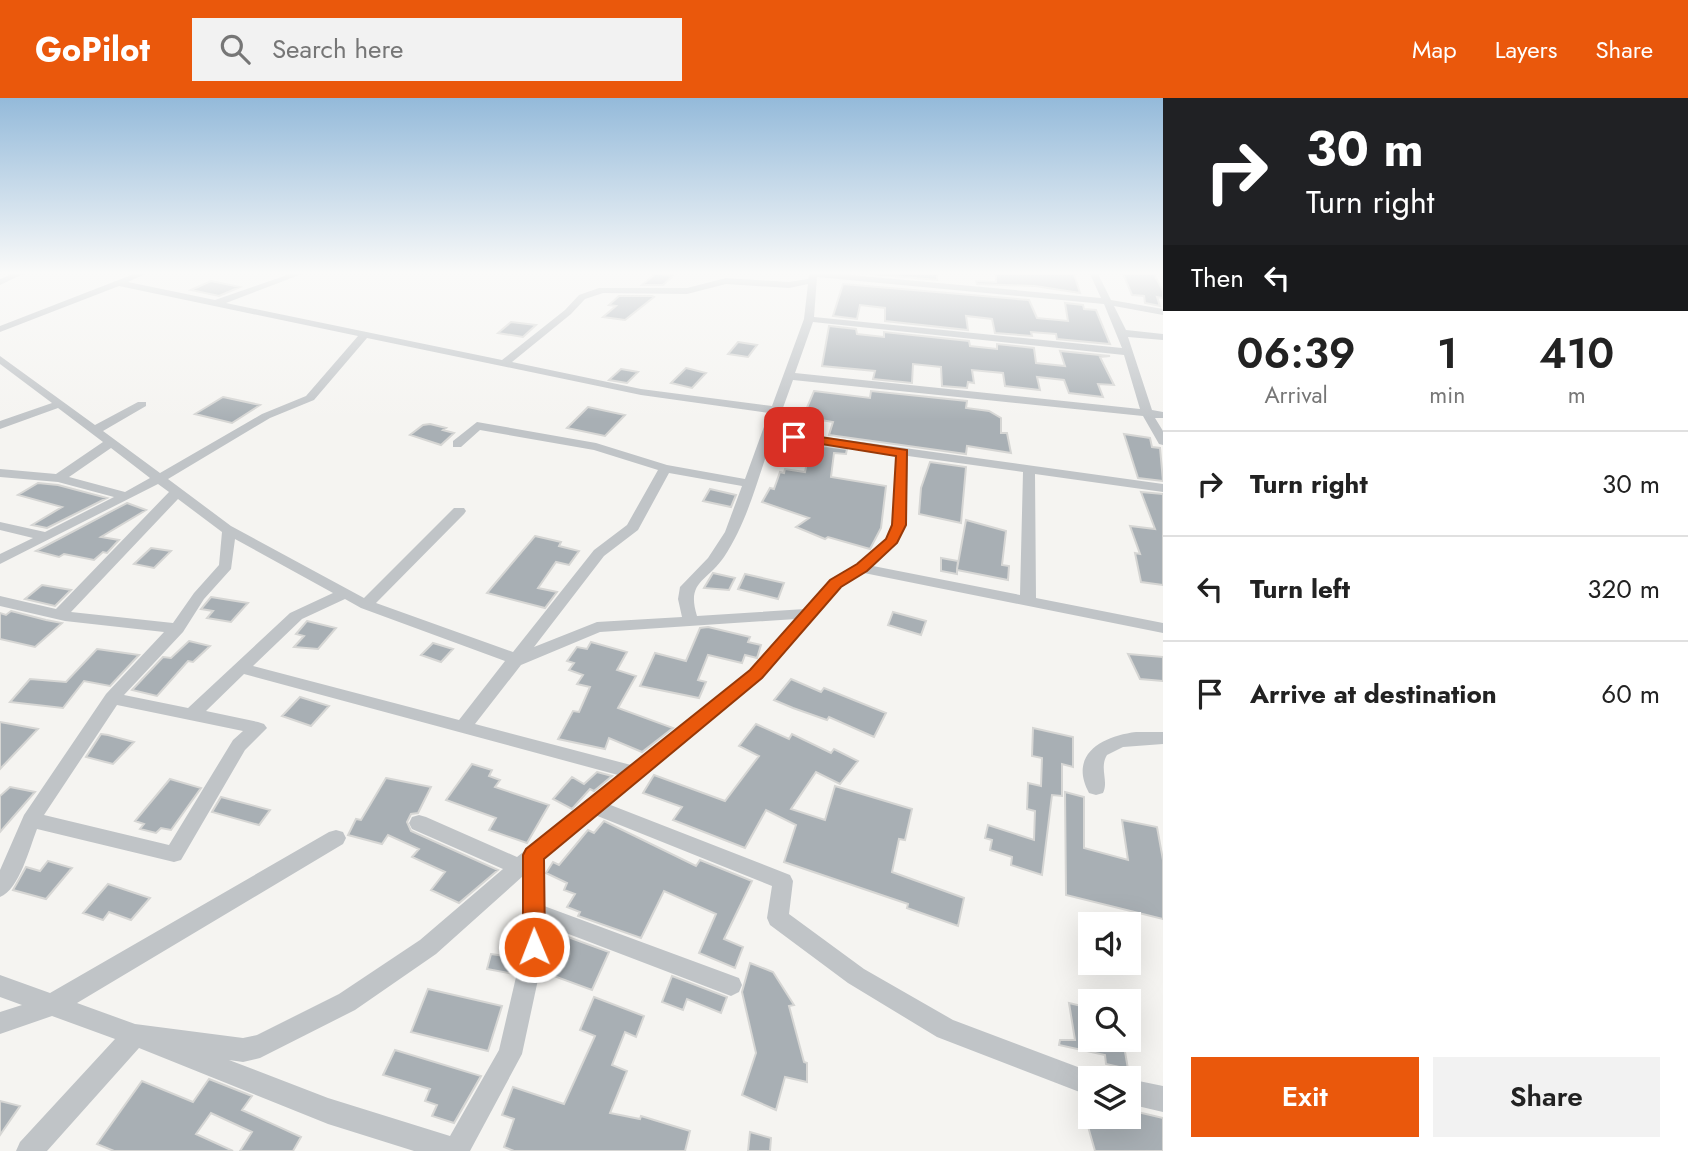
<!DOCTYPE html>
<style>
body{margin:0;font-family:Jost,sans-serif;background:#f2f2f2;color:#222;height:100vh;display:flex;flex-direction:column;font-size:26px;white-space:nowrap}
*{box-sizing:border-box;margin:0}
p{font-size:23px;color:#767676}
.icon{flex:none;width:38px;height:38px;fill:none;stroke:currentColor;stroke-width:2;stroke-linecap:round;stroke-linejoin:round}
.map{position:relative;flex:1;overflow:hidden}
.details{display:flex;flex-direction:column;background:#fff;width:525px}
.details>*{flex:none}
.guide{background:#202124;color:#fff;overflow:hidden}
.buttons{position:absolute;left:1078px;top:814px;display:grid;gap:14px}
.buttons a{display:grid;place-items:center;width:63px;height:63px;border-radius:0px;background:#fff;box-shadow:0 7px 28px #0002;font-size:35px}
.pin{position:absolute;display:grid;place-items:center;width:60px;height:60px;color:#fff;margin:-30px;border-radius:14px;box-shadow:0 4px 10px #0006}
.me{position:absolute;width:77px;margin:-38px;rotate:359deg;stroke-linejoin:round;filter:drop-shadow(0 0 5px #0008)}
.turn{display:flex;align-items:center;gap:24px;height:147px;padding:0 28px;font-size:32px}
.turn .icon{width:91px;height:91px;stroke-width:2.5}
.turn b{display:block;font-size:49px;line-height:60px}
.then{display:flex;align-items:center;height:66px;padding:0 28px;background:#0003;gap:14px;font-size:26px}
.eta{display:flex;justify-content:space-evenly;align-items:center;height:119px;text-align:center}
.eta b{font-size:42px;font-weight:600;line-height:49px}
.action{display:flex;gap:14px;margin-top:auto;padding:14px 28px}
.action a{flex:1;height:80px;border-radius:0px;background:#ea580c;color:#fff;font-size:28px;font-weight:600;line-height:80px;text-align:center}
.action a+a{background:#f2f2f2;color:#222}
ul{padding:0;list-style:none}
li{display:flex;align-items:center;gap:21px;height:105px;padding:0 28px;border-top:2px solid #e0e0e0}
li div{flex:1}
li b{display:block;font-size:26px}
li em{font-style:normal}
header{display:flex;align-items:center;gap:42px;box-sizing:border-box;height:98px;padding:0 35px;background:#ea580c;color:#fff}
header strong{font-size:33px}
nav{display:flex;gap:38px;margin-inline-start:auto;font-size:24px}
.search{width:490px;height:63px;background:#f2f2f2;display:flex;align-items:center;gap:18px;box-sizing:border-box;padding:0 24px;border-radius:0px;color:#767676;font-size:26px}
main{display:flex;flex:1;min-height:0}
.map>svg:first-child{display:block}
.building{fill:#a8afb4;stroke:#d6d6d4;stroke-width:2}
.lines{fill:none;stroke-linecap:round;stroke-linejoin:round}
.minor{fill:#c0c4c7;fill-rule:evenodd}
.route{fill:#ea580c;stroke:#983908;stroke-width:2}
</style>
<header>
<strong>GoPilot</strong>
<div class="search"><svg class="icon" aria-label="search" viewBox="0 0 24 24"><circle cx="10" cy="10" r="6"/><path d="M15 15l6 6"/></svg>Search here</div>
<nav><a>Map</a><a>Layers</a><a>Share</a></nav>
</header>
<main>
<div class="map">
<svg width="1163" height="1053" viewBox="0 0 1163 1053">
<rect width="100%" height="100%" fill="#f5f4f1"/>
<!-- building -->
<path class="building" d="M655,176h5l13,2 -10,9h-21z
M869,176h68v6z
M996,176h78l6,19 -45,-7 -58,-2 -1,-3 20,1z
M1123,176h31l9,17v7l-6,-1 3,9 -15,-3 -1,-7 -12,-1z
M211,183l29,6 -21,9 -28,-6z
M843,186l186,16 8,18 31,3 -3,-18 18,2 1,4 12,1 14,34 -53,-5 -1,-5 -25,-2 1,4 -37,-3 -3,-14 -26,-3 2,14 -83,-9v-13l-25,-3 -3,14 -24,-3z
M619,198h33l2,1 -29,23 -22,-3 13,-11 -7,-1z
M511,224l25,3 -13,12 -25,-4z
M829,228l27,3 1,5 27,3v-5l85,9 1,5 27,3v-5l37,4 2,15 29,3 -5,-15 50,5 -10,1 14,28 -16,-1 5,13 -34,-4 -5,-13 -27,-3 3,13 -35,-4 -2,-13 -31,-3 2,13 -6,-1 -1,6 -25,-2 -1,-19 -28,-3 -1,19 -39,-4 2,-8 -53,-5z
M738,244l19,3 -9,12 -20,-3z
M686,270l20,5 -14,15 -21,-5z
M621,271l17,3 -11,11 -18,-3z
M814,293l56,7 1,-7 96,10 -1,7 23,3 12,7v15h6l4,20 -44,-7 -1,8 -137,-19 4,-13 -30,-5z
M223,299l37,8 -28,18 -37,-9z
M588,309l37,8 -20,21 -38,-8z
M430,326l16,4 -3,2 11,3 -13,12 -31,-10 13,-10z
M1124,336l26,4 2,9 8,1 3,33 -25,-3z
M825,348l22,3 -1,5 -12,-1 -3,24 55,9 -5,42 -11,21 -42,-12 -3,2 -29,-12 13,-9 -47,-16 8,-14 4,1 6,-17 4,1 1,-4 20,3 5,-24z
M930,364l36,5 -5,56 -42,-9 2,-26z
M38,385l20,2 49,13 -60,30 -15,-3 30,-18 -44,-12z
M710,391l26,6 -5,12 -28,-6z
M1141,394l22,2v91l-22,-3 -6,-29 5,1 -10,-28 25,3z
M127,405l19,7 -45,27 18,3 -12,13 -4,-1 -9,8 -30,-6 -5,3 -23,-6z
M966,422l40,11 -4,34 7,1 -1,14 -51,-10v4l-16,-3v-13l17,3 -1,8z
M535,438l26,6 -2,4 20,5 -10,14 -13,-3 -18,26 19,4 -12,16 -58,-15z
M151,450l20,3 -17,17 -20,-4z
M713,475l22,5 -6,12 -25,-2z
M745,476l39,9 -6,16 -40,-10z
M42,487l29,5 -16,16 -30,-7z
M211,499l37,6 -17,19 -24,-4 6,-7 -12,-2z
M11,513l35,9 16,3 -27,24 -35,-8v-26l6,2z
M893,514l33,9 -5,14 -33,-10z
M307,523l29,7 -18,21 -24,-2 10,-11 -8,-2z
M708,529l42,10 -2,5 13,3 -4,13 -12,-3 -3,8 -34,-8 -10,25 8,2 -7,16 -59,-12 15,-33 31,8 14,-33z
M189,543l21,5 -17,16 -5,-1 -31,35 -25,-6 31,-33 8,1z
M591,544l36,10 -10,18 19,6 -18,32 55,20 -31,24 -33,-14 -4,11 -47,-10 15,-28 6,1 11,-25 -13,-3 6,-9 -14,-5 5,-7 -7,-2 10,-14 10,2z
M433,545l20,6 -12,13 -20,-7z
M97,551l42,6 -29,31 -26,-5 -21,27 -53,-6 20,-23 36,3z
M1128,556l35,3v24l-23,-2z
M791,581l30,13 3,-4 62,25 -12,24 -45,-20 -2,3 -34,-12 -19,-8z
M300,599l29,9 -18,20 -29,-10z
M0,624l38,7 -38,40z
M756,626l33,15 3,-5 39,19 3,-4 24,12 -18,23 -24,-12 -25,37 34,11 10,-34 77,23 -7,31 -6,-1 -7,33 72,26 -6,28 -51,-18 1,-4 -124,-42 12,-37 -30,-15 -21,38 -72,-28 9,-13 -39,-14 11,-18 71,26 34,-45 -20,-10z
M1033,630l40,9v30l-11,-3v32l-10,-1 -10,80 -31,-10 1,-8 -22,-7 2,-10 -7,-2 3,-13 46,15 1,-29 -8,-2 1,-26 13,3 1,-28 -10,-2z
M101,636l7,1 26,7 -21,22 -27,-7z
M472,666l20,6 -3,6 11,4 -5,7 54,18 -22,38 -38,-13 7,-12 -50,-18z
M597,674l15,4 -18,15 -4,-2 -18,20 -19,-10 19,-22 12,7z
M386,680l45,9 -13,26 -7,1 -4,8 4,9 87,39 -39,33 -28,-13 14,-18 -33,-15 7,-8 -31,-14 -6,9 -34,-9 8,-16 5,1z
M170,681l31,9 -30,42 -10,-2 -5,5 -16,-4 4,-5 -9,-3z
M10,689l25,5 -35,40v-36z
M1065,694l19,5v51l44,12 -6,-40 35,7 6,33v59l-97,-24z
M221,699l49,13 -11,15 -47,-13z
M604,723l92,45 4,-6 52,21 -28,58 19,8 -8,21 -36,-15 17,-39 -52,-23 -23,47 -63,-22 2,-4 -13,-5 8,-13 -11,-4 3,-7 -21,-10 7,-11 6,3 29,-35 6,3z
M48,763l24,7 -26,31 -33,-9 13,-23 14,4z
M108,786l42,14 -19,22 -22,-8 -6,8 -20,-7z
M568,839l41,15 -17,38 -41,-15 8,-18 -8,-3 6,-12 7,3z
M491,856l27,4 -4,16 -27,-5z
M750,865l23,9 21,33 -5,1 15,56 3,1v19l-22,-5 -9,33 -34,-15 14,-42 -14,-61z
M672,878l55,21 -6,16 -34,-14 -4,11 -21,-8z
M428,891l74,17 -14,45 -77,-19z
M594,899l50,19 -8,21 -11,-5 -13,33 15,6 -17,42 30,6 1,-3 49,15 -5,20h-171l-10,-4 10,-28 -12,-4 11,-28 51,17 31,-68 -15,-6z
M1069,905l21,5v32h33l5,29 -22,-5 -1,-9 -46,-10 1,-5h15z
M395,952l86,26 -27,47 -22,-7 5,-11 -12,-4 5,-12 -47,-14z
M209,981l43,17 -10,14 59,27 -8,14h-53l12,-19 -41,-19 -15,21 37,17h-119l-17,-7 45,-63 51,21z
M0,1003l20,5 -20,29z
M1129,1012l34,8v33h-68l-10,-35h44z
M750,1034l21,6 -1,13h-22z"/>
<g class="lines">
<!-- minor -->
<path class="minor" d="M12,176h11l-23,11v-6z
M134,176h11l-17,8 87,18 75,-26h12l-76,29 276,57 63,-50 14,-15 20,-7h88l39,-10 63,4 19,-3 1,-5h31l261,24 -11,-24h8l13,26 52,9v6l-49,-9 12,24 37,4v6l-35,-3 24,73 11,2v6h-8l8,13v14l-4,-1 -16,-28 -350,-36 -18,50 388,54v8l-128,-18 1,124 127,25v10l-299,-60 -23,14 -79,91 -154,126 182,71 3,6 -4,33 75,55 89,51 146,55 1,3h-10v18l-153,-59 -89,-54 -78,-58 -3,-7 5,-32 -177,-71 -52,43 1,48 195,72 3,7 -3,7 -8,4 -186,-71v22l-23,107 -52,97h-56l-86,-27 -189,-76 -92,103h-31l4,-9 95,-103 -63,-23 -52,18v-22l22,-7 -22,-8v-22l50,18 279,-161 7,-2 7,2 3,6 -3,6 -266,159 58,21 108,14 14,-3 82,-41 81,-54 83,-71 -91,-40 -3,-6 3,-6 7,-2 7,2 91,40 101,-82 -374,-101 -38,37 52,11 6,2 3,4 -22,22 -64,110 -7,2 -137,-33c-7,18 -18,61 -37,68v-27l24,-55 82,-121 58,-62 -99,-11 -65,-15v-10l56,13 113,-117 -11,-8 -158,80v-10l33,-16 -33,-8v-8l45,10 69,-35 -56,-15 -58,-5v-8l56,5 47,-32 -45,-34 -58,21v-8l52,-18 -52,-39v-8l95,69 43,-23h8v4l-43,25 57,42 102,-59 44,-18 52,-60 -239,-50 -119,46v-6zM817,179l287,27 18,44 -308,-31zM726,186l63,4 19,-4 -4,35 -32,87 -131,-17 -129,-27 59,-48 14,-15 18,-6 84,1zM813,224l311,33 16,54 -345,-36zM367,240l274,57 128,18 -24,66 -78,-14 -71,-22 -119,-21 -24,19v6h8l19,-17 114,20 64,20 -31,55 -33,25 -81,102 -137,-49 88,-89 2,-3 -2,-3h-10l-90,90 -133,-72 -63,-47 102,-61 44,-18zM773,338l123,18 -4,71 -6,13 -29,27 -26,16 -26,28 -108,7c-11,-35 10,-34 27,-59 24,-36 34,-80 49,-121zM111,350l39,30 -25,14 -56,-15zM908,358l115,16 -3,123 -147,-29 24,-23 9,-18zM669,375l73,13 -17,46 -17,26 -28,29 -2,12 4,18 -85,5 -63,25 70,-91 34,-26zM178,401l44,33 -3,33 -25,28 -21,30 -102,-11zM235,441l98,54 -43,20 -102,95 -64,-13 59,-63 21,-33 27,-30zM345,501l16,9 144,53 -46,59 -206,-54 49,-47zM796,521l-46,51 -119,95 -156,-41 46,-59 79,-33zM117,607l126,26 -10,9 -64,105 -125,-30zM523,778v71l-24,103 -49,86 -122,-38 -99,-38 14,2 17,-4 95,-48 81,-56z
M1136,634h27v12l-40,3 -16,8c-8,13 2,26 -4,38l-7,2 -7,-2c-21,-39 14,-57 47,-61z
M1129,981l34,7v26l-34,-8z"/>
</g>
<!-- sky -->
<linearGradient id="sky" x2="0" y2="1"><stop stop-color="#94bada"/><stop offset="0.54" stop-color="#fafaf9"/><stop offset="1" stop-color="#fafaf9" stop-opacity="0"/></linearGradient>
<rect width="1163" height="323" fill="url(#sky)"/>
<!-- route -->
<path class="route" d="M794,335l113,17 -1,75 -9,18 -30,28 -26,16 -79,91 -218,181 1,88 -3,7 -8,3 -8,-3 -3,-7v-92l3,-6 224,-179 80,-90 27,-16 29,-25 6,-14 4,-69 -106,-17v-5z"/>
</svg>
<div class="buttons">
<a><svg class="icon" aria-label="sound" viewBox="0 0 24 24"><path d="M4 9h4l5-4v14l-5-4H4zM17 9q2 3 0 6"/></svg></a>
<a><svg class="icon" aria-label="search" viewBox="0 0 24 24"><circle cx="10" cy="10" r="6"/><path d="M15 15l6 6"/></svg></a>
<a><svg class="icon" aria-label="layers" viewBox="0 0 24 24"><path d="M12 4l9 5-9 5-9-5zM3 14l9 5 9-5"/></svg></a>
</div>
<div class="pin" style="left:794px;top:339px;background:#d93025"><svg class="icon" aria-label="arrive" viewBox="0 0 24 24"><path d="M6 21V4h12l-3 4 3 4H6"/></svg></div>
<svg class="me" style="left:534px;top:849px" viewBox="-20 -20 40 40"><circle r="17" fill="#ea580c" stroke="#fff" stroke-width="3"/><path d="M0-11L8 9 0 5-8 9z" fill="#fff"/></svg>
</div>
<section class="details">
<div class="guide">
<div class="turn"><svg class="icon" aria-label="right" viewBox="0 0 24 24"><path d="M7 20v-9h11M14 6l5 5-5 5"/></svg><div><b>30 m</b>Turn right</div></div>
<div class="then">Then<svg class="icon" aria-label="left" viewBox="0 0 24 24"><path d="M17 20v-9H6M10 6l-5 5 5 5"/></svg></div>
</div>
<div class="eta">
<div><b>06:39</b><p>Arrival</p></div>
<div><b>1</b><p>min</p></div>
<div><b>410</b><p>m</p></div>
</div>
<ul>
<li><svg class="icon" aria-label="right" viewBox="0 0 24 24"><path d="M7 20v-9h11M14 6l5 5-5 5"/></svg><div><b>Turn right</b></div><em>30 m</em></li>
<li><svg class="icon" aria-label="left" viewBox="0 0 24 24"><path d="M17 20v-9H6M10 6l-5 5 5 5"/></svg><div><b>Turn left</b></div><em>320 m</em></li>
<li><svg class="icon" aria-label="arrive" viewBox="0 0 24 24"><path d="M6 21V4h12l-3 4 3 4H6"/></svg><div><b>Arrive at destination</b></div><em>60 m</em></li>
</ul>
<div class="action"><a>Exit</a><a>Share</a></div>
</section>
</main>
